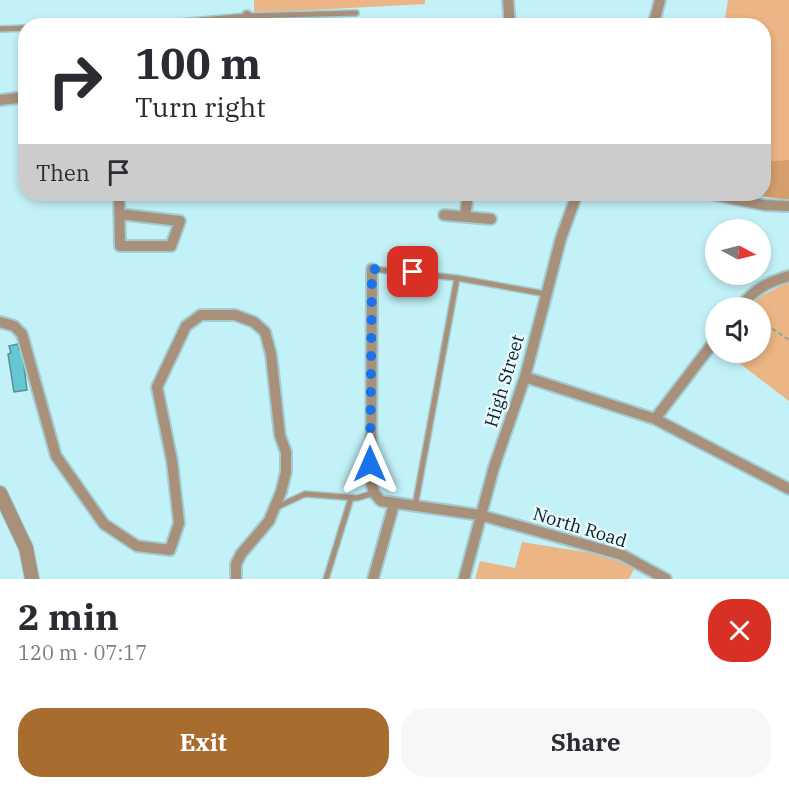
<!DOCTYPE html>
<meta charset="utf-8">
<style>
body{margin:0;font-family:"IBM Plex Serif",serif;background:#f7f7f7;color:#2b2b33;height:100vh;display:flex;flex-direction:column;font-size:22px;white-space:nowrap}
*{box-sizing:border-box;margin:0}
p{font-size:20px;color:#7c7c81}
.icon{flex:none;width:33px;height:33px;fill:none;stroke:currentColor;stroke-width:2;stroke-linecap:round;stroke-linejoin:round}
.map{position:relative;height:579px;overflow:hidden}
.details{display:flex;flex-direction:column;background:#fff;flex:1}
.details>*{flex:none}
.hud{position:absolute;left:18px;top:18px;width:753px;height:183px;border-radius:24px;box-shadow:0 3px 9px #0003;background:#fff;color:#2b2b33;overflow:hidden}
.needle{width:39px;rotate:97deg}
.tools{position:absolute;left:705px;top:219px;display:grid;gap:12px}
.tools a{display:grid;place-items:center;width:66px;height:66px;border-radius:50%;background:#fff;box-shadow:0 3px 9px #0003;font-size:30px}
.pin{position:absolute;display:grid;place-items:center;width:51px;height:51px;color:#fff;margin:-26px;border-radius:12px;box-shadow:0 3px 9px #0006}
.me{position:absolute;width:66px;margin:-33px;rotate:0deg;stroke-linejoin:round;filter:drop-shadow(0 0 4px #0008)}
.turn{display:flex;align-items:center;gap:21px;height:126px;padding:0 18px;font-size:27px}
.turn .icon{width:78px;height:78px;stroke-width:2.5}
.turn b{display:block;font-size:42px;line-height:51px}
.then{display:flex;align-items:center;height:57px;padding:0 18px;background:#0003;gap:12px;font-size:22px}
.round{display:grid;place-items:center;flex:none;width:63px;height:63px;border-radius:24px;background:#f7f7f7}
.summary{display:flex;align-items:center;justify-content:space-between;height:102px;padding:0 18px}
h1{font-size:36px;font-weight:700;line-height:45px}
.primary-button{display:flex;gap:12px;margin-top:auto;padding:12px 18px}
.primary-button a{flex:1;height:69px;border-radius:24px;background:#a86c2e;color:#fff;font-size:24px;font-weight:700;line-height:69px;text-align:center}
.primary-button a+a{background:#f7f7f7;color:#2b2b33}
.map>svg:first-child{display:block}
.green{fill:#ebb585}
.forest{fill:#d59e6b}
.building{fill:#65c7d4;stroke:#5f8b92;stroke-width:1.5}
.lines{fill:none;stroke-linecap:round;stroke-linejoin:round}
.service-casing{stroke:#a1ccd1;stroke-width:8}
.minor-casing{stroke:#a1ccd1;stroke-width:14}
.tertiary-casing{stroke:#a1ccd1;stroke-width:16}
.path{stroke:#81a7ab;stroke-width:2;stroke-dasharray:4.5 3;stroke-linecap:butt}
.service{stroke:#a8907b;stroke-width:5}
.minor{stroke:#a8907b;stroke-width:10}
.tertiary{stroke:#a8907b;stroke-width:14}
.route{stroke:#1a73e8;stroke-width:10;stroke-dasharray:0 18}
.labels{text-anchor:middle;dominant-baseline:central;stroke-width:5;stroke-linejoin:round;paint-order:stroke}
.street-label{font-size:18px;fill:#0c1f21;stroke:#e7f9fc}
</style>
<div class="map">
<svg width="789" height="579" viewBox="0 0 789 579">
<rect width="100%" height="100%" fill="#c2f2f8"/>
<!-- green -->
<path class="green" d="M254,0h171v4l-171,9z
M728,0h61v160l-25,1v-135l-60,-1h20z
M786,283h3v118l-63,-48 34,-1v-44l-12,-1 8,-8z
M522,542l94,15 18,12 -5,10h-154l5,-18 35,7z"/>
<!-- forest -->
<path class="forest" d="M789,160v40l-43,-6h18v-33z"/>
<!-- building -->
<path class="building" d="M18,344l1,6 3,1 5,39 -13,2 -6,-38 3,-1 -2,-7z"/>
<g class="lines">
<defs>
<path id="service" d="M135,26l112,-10 109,-3
M0,29l26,-1
M372,269l85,9 89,16
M415,506l42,-228
M275,508l30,-14 52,4 17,-5
M326,579l25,-81"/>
<path id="minor" d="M508,0l2,26
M247,16v10
M653,26l7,-26
M0,100l26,-3
M119,194l1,52h51l9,-25 -61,-7
M709,194l55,11 25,1
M444,215l47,4
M465,217l3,-23
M372,269l-1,213 3,11 7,8 99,14 142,40 44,24
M739,308c15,-18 28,-26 50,-32
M0,322l14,4 8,8 34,122 48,68 33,22 33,4 9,-27 -7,-62 -15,-74 29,-61 15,-11h34l19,7 11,10 6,22 9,82 6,16v20l-5,20 -12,29 -28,33 -5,10v15
M525,377l130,42 134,70
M655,419l61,-80
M373,579l21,-75
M464,579l30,-112 31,-90 36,-139 16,-44"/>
<path id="tertiary" d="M0,493l26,55 6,31"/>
</defs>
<!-- service casing -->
<use href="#service" class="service-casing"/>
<!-- minor casing -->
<use href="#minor" class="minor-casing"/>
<!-- tertiary casing -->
<use href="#tertiary" class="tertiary-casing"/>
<!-- path -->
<path class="path" d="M760,320l29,20"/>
<!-- service -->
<use href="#service" class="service"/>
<!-- minor -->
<use href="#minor" class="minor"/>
<!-- tertiary -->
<use href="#tertiary" class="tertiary"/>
</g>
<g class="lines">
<!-- route -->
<path class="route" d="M370,464l2,-195 41,3"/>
</g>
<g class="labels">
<!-- street labels -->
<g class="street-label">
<text transform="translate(504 381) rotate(-73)">High Street</text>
<text transform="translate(580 527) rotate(17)">North Road</text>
</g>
</g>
</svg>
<div class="tools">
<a><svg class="needle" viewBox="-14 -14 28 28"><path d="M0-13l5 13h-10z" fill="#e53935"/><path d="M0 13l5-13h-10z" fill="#7c7c81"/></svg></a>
<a><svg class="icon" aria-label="sound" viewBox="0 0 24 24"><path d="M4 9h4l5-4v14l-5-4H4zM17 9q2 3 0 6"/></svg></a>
</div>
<div class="pin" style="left:413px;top:272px;background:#d93025"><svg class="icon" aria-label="arrive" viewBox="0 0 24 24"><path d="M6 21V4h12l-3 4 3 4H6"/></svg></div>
<svg class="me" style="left:370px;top:464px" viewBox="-20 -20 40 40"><path d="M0-17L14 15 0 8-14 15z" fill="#1a73e8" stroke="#fff" stroke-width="4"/></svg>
<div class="hud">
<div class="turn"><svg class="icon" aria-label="right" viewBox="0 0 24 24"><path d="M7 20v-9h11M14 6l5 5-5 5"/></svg><div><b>100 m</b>Turn right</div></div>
<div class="then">Then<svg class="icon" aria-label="arrive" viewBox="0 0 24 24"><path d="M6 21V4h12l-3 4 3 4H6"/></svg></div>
</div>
</div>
<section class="details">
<div class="summary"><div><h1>2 min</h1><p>120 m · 07:17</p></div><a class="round" style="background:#d93025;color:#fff"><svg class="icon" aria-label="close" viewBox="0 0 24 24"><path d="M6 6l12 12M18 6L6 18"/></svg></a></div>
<div class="primary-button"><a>Exit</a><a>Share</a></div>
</section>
